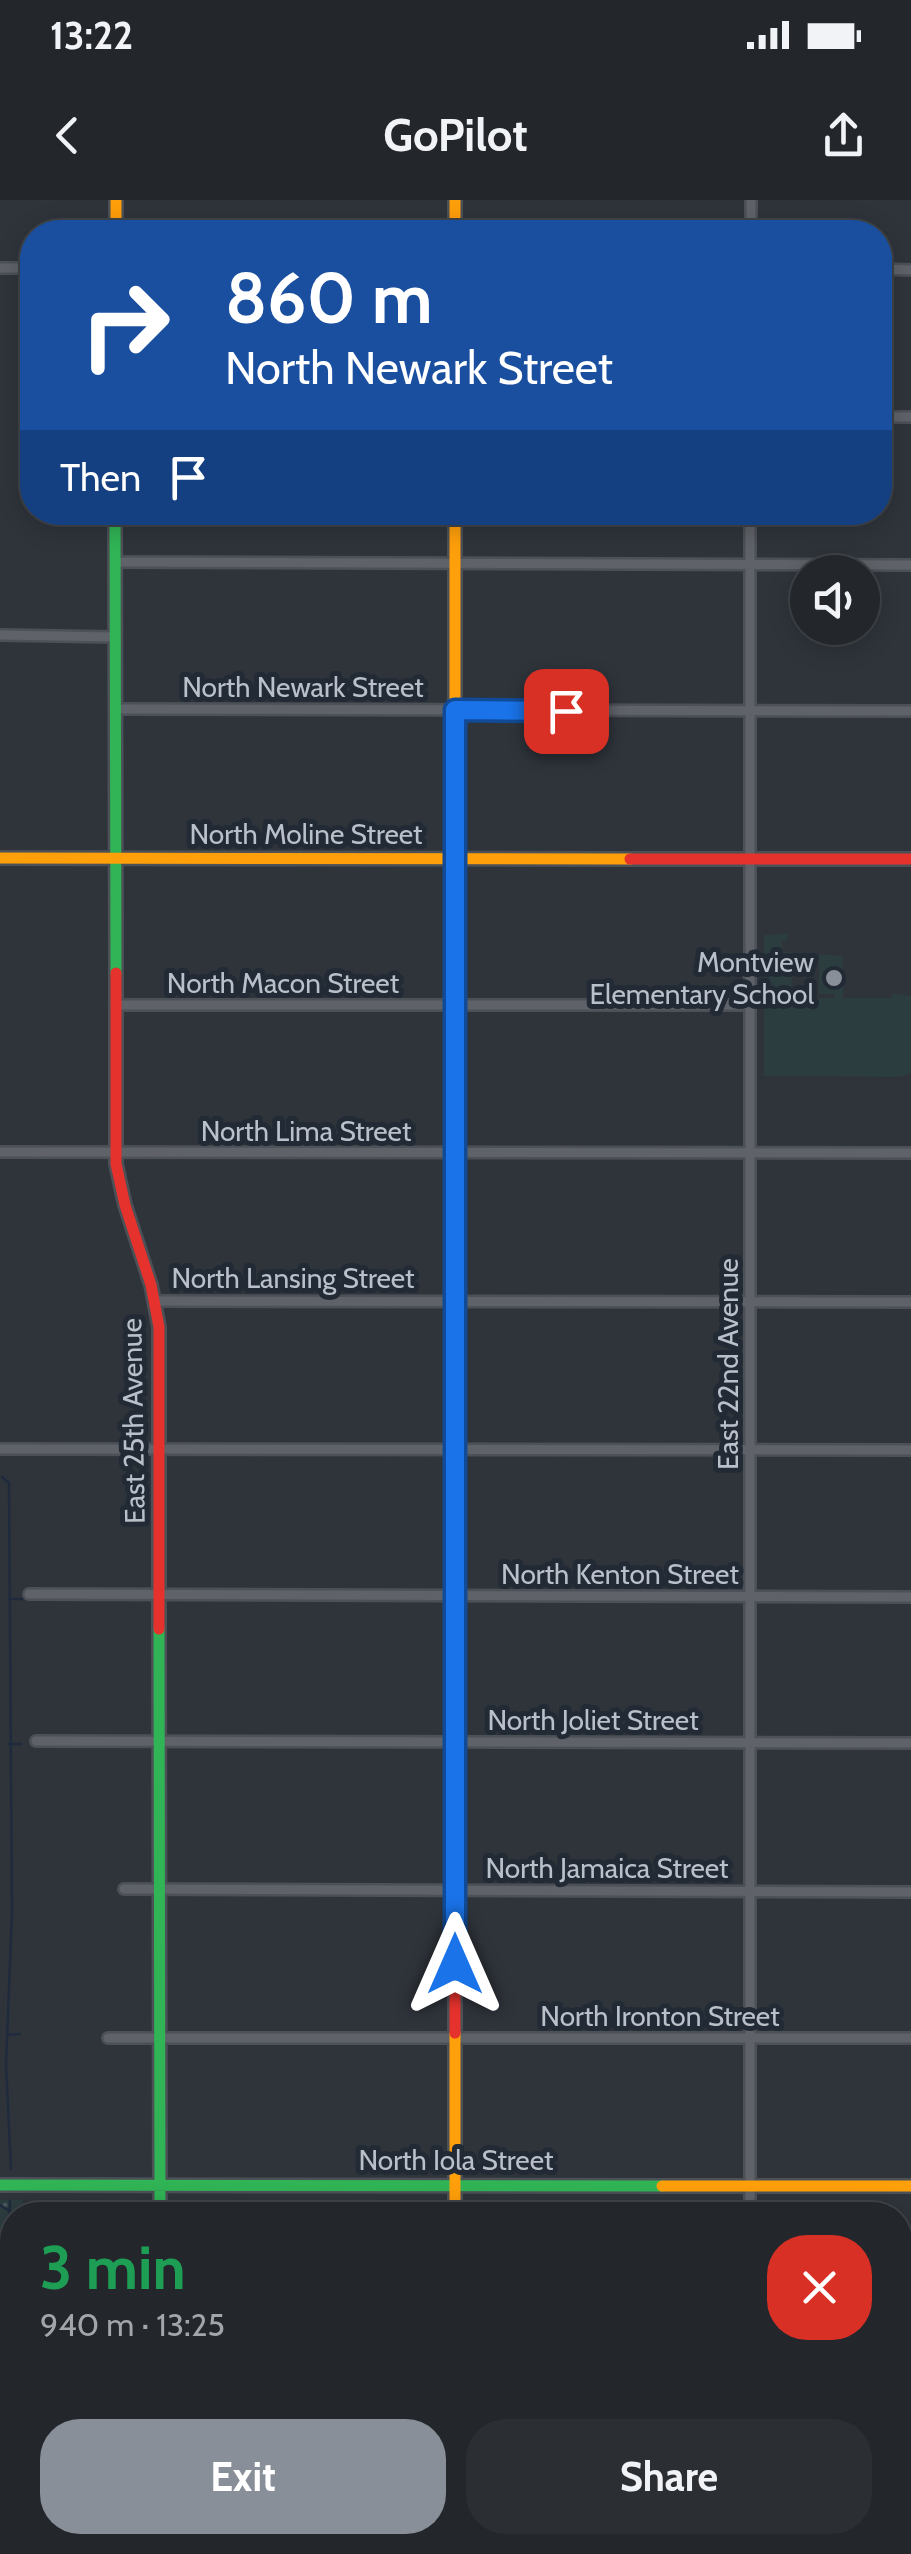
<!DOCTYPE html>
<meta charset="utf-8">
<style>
body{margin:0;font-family:Cabin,sans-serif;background:#2b2f34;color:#f1f3f6;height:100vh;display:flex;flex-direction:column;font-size:38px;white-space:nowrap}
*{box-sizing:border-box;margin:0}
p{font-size:32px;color:#a3a5a9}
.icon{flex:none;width:55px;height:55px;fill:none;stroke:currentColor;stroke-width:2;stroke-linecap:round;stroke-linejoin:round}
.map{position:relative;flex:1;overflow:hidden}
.details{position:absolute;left:0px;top:2002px;width:912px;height:352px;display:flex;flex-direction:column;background:#23272c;border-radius:40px 40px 0 0;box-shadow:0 5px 25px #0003,0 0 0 2px #404448}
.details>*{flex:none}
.hud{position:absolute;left:20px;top:20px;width:872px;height:305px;border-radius:40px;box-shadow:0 5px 25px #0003,0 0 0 2px #404448;background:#1a4fa0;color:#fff;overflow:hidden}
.tools{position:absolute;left:790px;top:355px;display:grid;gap:20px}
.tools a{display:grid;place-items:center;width:90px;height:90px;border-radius:50%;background:#23272c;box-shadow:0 5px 25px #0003,0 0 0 2px #404448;font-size:50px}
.pin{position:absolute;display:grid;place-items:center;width:85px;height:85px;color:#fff;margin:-42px;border-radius:20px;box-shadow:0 5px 15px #0006}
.me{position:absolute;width:110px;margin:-55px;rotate:0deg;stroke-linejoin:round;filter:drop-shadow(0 0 8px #0008)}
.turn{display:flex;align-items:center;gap:35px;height:210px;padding:0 40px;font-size:45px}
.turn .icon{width:130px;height:130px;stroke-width:2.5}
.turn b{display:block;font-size:70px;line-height:85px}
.then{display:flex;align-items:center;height:95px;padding:0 40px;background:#0003;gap:20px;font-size:38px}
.round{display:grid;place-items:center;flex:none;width:105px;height:105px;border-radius:40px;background:#2b2f34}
.head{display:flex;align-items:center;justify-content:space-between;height:170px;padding:0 40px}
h1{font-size:60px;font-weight:700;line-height:75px;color:#1e9e55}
.primary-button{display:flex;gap:20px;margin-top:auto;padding:20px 40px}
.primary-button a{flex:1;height:115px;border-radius:40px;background:#898f98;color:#fff;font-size:40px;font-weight:700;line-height:115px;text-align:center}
.primary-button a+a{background:#2b2f34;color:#f1f3f6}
.status{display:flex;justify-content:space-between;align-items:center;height:70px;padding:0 50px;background:#23272c;direction:ltr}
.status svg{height:28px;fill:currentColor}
header{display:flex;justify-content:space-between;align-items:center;height:130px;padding:0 40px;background:#23272c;font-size:45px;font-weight:700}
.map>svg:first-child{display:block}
.grass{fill:url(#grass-dots)}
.green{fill:#2c3d40}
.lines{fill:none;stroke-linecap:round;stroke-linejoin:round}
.stream{stroke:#1f2b3d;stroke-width:2.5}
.street-casing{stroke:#4c5057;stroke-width:14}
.fast-casing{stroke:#4c5057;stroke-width:16}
.slow-casing{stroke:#4c5057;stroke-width:16}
.jam-casing{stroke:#4c5057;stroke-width:16}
.street{stroke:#5f6268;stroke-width:9}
.fast{stroke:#30b455;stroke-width:11}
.slow{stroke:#ff9f0a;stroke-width:11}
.jam{stroke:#e5322d;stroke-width:11}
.route-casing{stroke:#114b97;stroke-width:25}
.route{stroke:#1a73e8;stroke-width:18}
.poi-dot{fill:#898f98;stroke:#222a35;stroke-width:4}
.labels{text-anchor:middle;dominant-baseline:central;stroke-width:10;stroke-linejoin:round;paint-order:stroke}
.street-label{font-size:28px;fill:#bac0ca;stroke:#222a35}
.poi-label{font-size:28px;fill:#bac0ca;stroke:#222a35;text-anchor:end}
</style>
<div class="status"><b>13:22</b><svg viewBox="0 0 49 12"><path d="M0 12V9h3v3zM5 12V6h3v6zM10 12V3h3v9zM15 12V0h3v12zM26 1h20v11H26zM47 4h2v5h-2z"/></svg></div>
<header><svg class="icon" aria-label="back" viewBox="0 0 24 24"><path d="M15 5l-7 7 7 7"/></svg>GoPilot<svg class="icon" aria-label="share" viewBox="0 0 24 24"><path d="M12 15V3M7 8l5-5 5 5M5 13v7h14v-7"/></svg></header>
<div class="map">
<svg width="911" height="2354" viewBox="0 0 911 2354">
<defs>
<pattern id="grass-dots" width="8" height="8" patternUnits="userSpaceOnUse" patternTransform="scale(2.5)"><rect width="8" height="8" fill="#2c3d40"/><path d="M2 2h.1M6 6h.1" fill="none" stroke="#48575a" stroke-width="1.8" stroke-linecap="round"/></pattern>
</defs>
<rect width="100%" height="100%" fill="#2f343b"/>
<!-- grass -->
<path class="grass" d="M0,2000h23v15h-11v327l11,1v11h-23v-158l8,32 -8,-76z"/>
<!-- green -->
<path class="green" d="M788,734l-1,7h-5v10l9,1 1,37h20l1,9h22l-1,-4h-15v-40l24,2v42h49l1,-5 18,3v77l-11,4 -136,-1v-141z
M20,2343h131v11h-131z"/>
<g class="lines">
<!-- stream -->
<path class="stream" d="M2,1277l7,6 3,430 -6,152 5,104
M9,1399h13
M9,1544h12
M7,1835l13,-1
M0,2005l11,7
M8,2354l4,-92 -6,-128 4,-133"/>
<defs>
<path id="street" d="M751,0v32
M0,68h32
M880,69l31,1
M880,217h31
M115,362l796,3
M0,435l115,2
M115,509l796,2
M115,805h635
M0,952l911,1
M156,1101l755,1
M0,1249l911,1
M29,1394l882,3
M36,1541l875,2
M124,1689l787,3
M108,1838h803
M750,2015v-1703
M900,2134h11
M900,2287h11
M750,2342v12"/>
<path id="fast" d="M115,312l1,461
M455,766v478
M159,1429l1,586
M0,1985l662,1
M455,2342v12"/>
<path id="slow" d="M116,0v32
M455,0v32
M455,312v454
M0,658l630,1
M455,1833v182
M662,1986h249"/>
<path id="jam" d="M630,659h281
M116,773v191l9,41 26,80 8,42v302
M455,1244v589
M161,2342v12"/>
</defs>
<!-- street casing -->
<use href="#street" class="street-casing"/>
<!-- fast casing -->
<use href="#fast" class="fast-casing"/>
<!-- slow casing -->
<use href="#slow" class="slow-casing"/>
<!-- jam casing -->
<use href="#jam" class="jam-casing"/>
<!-- street -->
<use href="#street" class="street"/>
<!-- fast -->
<use href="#fast" class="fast"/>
<!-- slow -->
<use href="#slow" class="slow"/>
<!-- jam -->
<use href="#jam" class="jam"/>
</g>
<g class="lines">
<defs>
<path id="route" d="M455,1764v-1254l111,1"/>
</defs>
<!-- route casing -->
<use href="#route" class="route-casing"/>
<!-- route -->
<use href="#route" class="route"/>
</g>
<!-- markers -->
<circle class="poi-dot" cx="834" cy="778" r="10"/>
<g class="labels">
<!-- street labels -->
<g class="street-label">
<text x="303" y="487">North Newark Street</text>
<text x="306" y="634">North Moline Street</text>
<text x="283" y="783">North Macon Street</text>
<text x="306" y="931">North Lima Street</text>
<text x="293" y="1078">North Lansing Street</text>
<text transform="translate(728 1164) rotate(-90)">East 22nd Avenue</text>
<text transform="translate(133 1221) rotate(-91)">East 25th Avenue</text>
<text x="620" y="1374">North Kenton Street</text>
<text x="593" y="1520">North Joliet Street</text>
<text x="607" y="1668">North Jamaica Street</text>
<text x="660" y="1816">North Ironton Street</text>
<text x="456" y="1960">North Iola Street</text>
</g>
<!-- poi labels -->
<g class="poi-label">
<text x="814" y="762">Montview<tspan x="814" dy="32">Elementary School</tspan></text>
</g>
</g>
</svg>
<div class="tools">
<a><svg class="icon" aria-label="sound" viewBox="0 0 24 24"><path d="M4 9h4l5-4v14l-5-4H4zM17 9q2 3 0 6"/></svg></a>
</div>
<div class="pin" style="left:566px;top:511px;background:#d93025"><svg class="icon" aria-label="arrive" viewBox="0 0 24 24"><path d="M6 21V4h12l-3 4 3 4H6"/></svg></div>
<svg class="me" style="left:455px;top:1764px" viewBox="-20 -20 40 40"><path d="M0-17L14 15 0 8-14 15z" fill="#1a73e8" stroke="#fff" stroke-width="4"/></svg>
<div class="hud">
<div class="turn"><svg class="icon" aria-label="right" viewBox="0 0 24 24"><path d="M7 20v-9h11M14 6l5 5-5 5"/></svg><div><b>860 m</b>North Newark Street</div></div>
<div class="then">Then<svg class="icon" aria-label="arrive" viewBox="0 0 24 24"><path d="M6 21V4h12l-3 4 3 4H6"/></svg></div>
</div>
<section class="details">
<div class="head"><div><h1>3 min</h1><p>940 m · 13:25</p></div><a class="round" style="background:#d93025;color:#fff"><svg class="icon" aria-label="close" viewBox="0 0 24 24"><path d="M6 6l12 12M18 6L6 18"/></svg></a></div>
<div class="primary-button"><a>Exit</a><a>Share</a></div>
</section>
</div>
